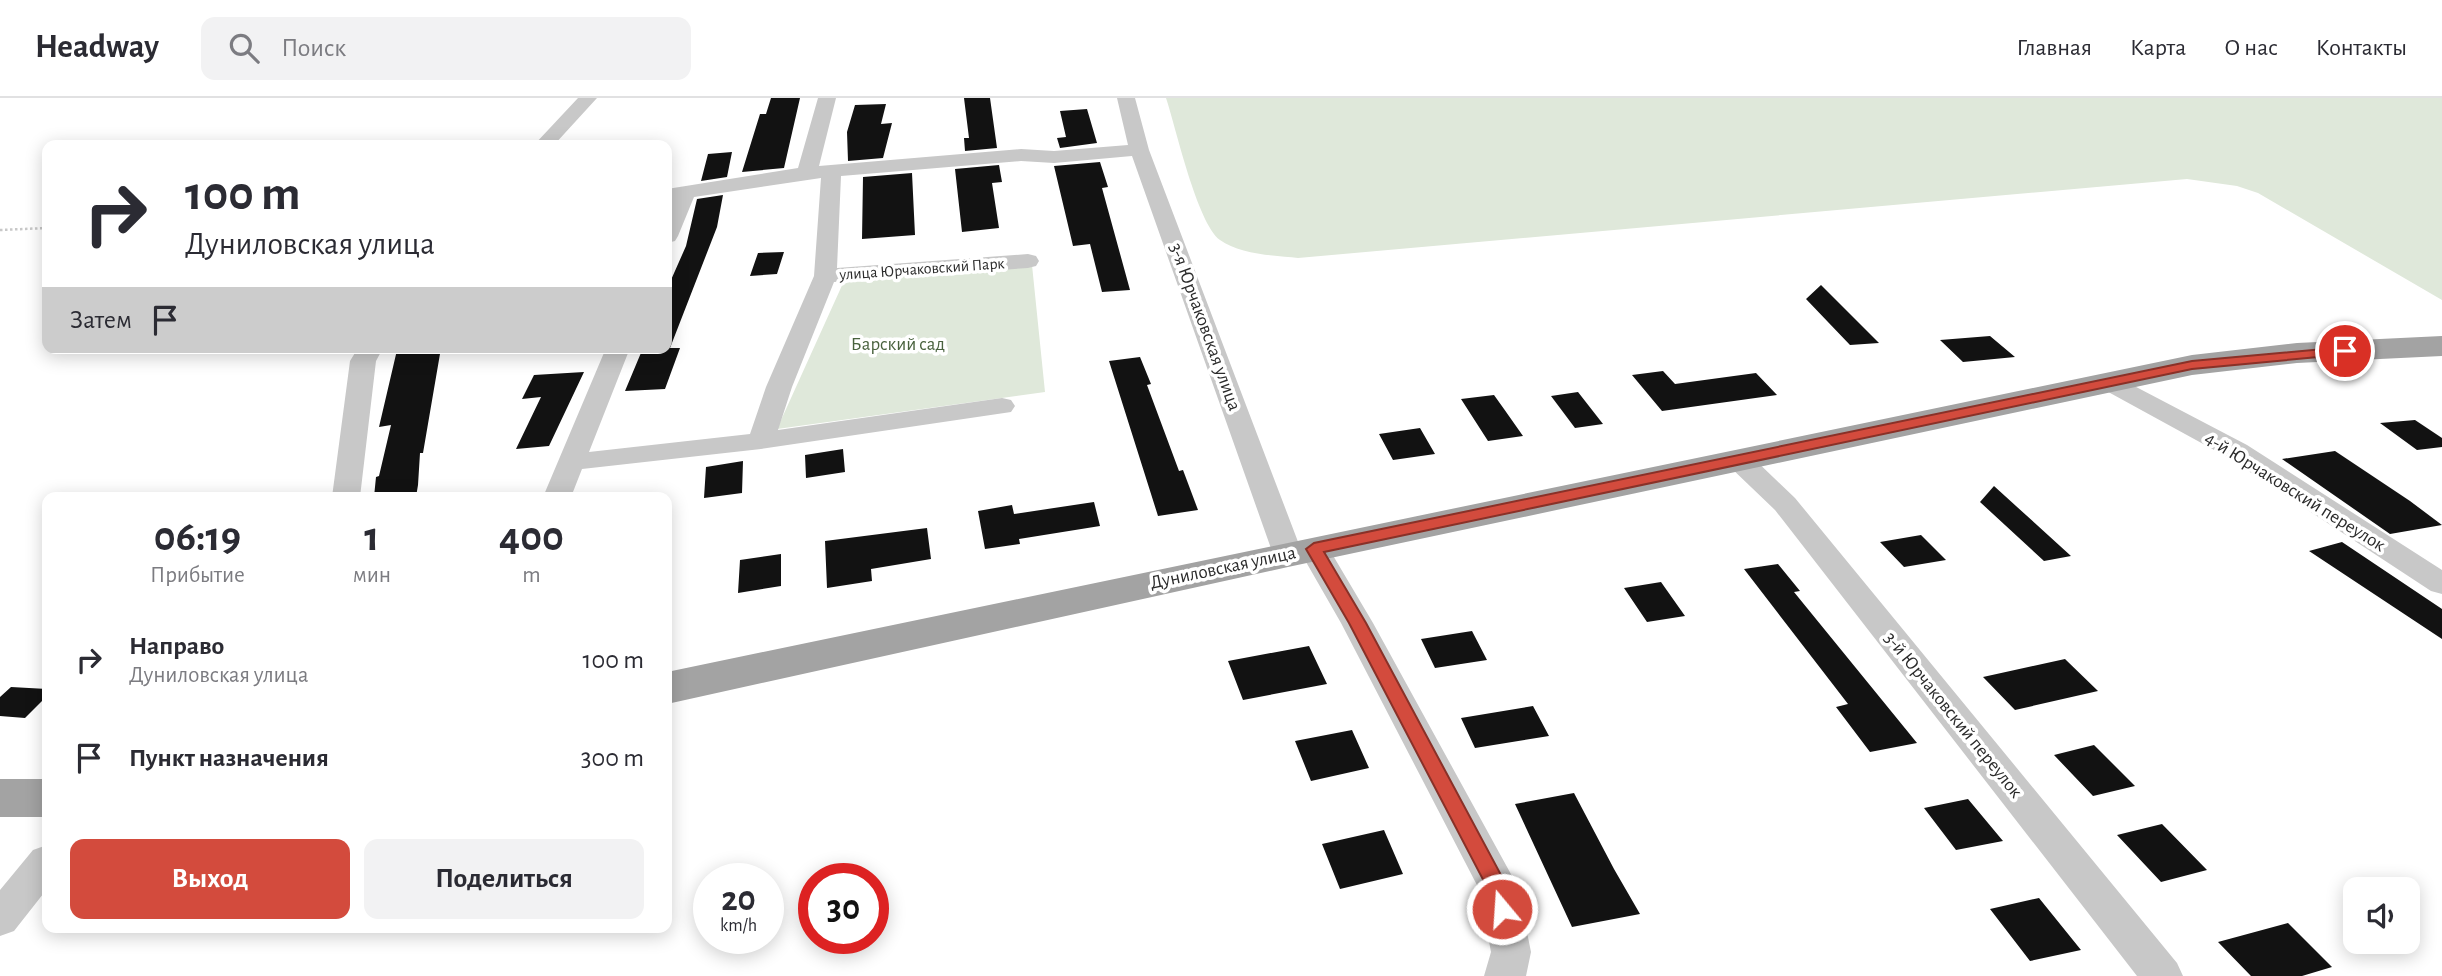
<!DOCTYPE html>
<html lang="ru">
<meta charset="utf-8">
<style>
body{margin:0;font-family:"Alegreya Sans",sans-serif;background:#f2f2f3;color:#2b2b33;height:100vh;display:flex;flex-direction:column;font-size:26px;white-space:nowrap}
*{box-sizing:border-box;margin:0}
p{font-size:23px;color:#7c7c81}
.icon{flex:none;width:38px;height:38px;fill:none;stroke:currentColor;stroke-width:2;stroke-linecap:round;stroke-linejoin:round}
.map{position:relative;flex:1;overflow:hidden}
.sheet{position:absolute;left:42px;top:394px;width:630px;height:441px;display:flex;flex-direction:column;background:#fff;border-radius:14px;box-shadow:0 4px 18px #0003}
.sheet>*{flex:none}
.banner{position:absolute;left:42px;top:42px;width:630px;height:214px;border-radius:14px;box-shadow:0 4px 18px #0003;background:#fff;color:#2b2b33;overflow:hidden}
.controls{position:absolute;left:2343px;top:779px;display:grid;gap:14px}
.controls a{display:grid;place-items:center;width:77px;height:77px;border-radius:14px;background:#fff;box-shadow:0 4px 18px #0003;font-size:35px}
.speed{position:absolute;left:693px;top:765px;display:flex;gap:14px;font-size:35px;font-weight:700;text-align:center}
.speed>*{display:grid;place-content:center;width:91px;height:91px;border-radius:50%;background:#fff;box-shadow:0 4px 18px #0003;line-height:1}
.speed small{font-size:18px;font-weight:400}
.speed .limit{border:10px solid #d22;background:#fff;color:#111}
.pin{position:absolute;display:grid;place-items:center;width:60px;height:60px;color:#fff;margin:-30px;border:4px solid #fff;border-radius:50%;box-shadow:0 2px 7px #0007}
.me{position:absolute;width:77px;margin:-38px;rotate:342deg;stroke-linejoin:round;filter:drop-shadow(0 0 5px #0008)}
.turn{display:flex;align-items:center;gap:24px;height:147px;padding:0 28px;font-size:32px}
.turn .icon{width:91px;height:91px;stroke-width:2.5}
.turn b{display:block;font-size:49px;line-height:60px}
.then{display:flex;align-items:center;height:66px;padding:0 28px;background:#0003;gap:14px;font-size:26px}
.eta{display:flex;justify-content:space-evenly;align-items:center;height:119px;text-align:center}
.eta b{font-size:42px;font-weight:600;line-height:49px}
.primary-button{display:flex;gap:14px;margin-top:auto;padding:14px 28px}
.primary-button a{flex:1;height:80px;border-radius:14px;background:#d34b3d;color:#fff;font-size:28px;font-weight:600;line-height:80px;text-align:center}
.primary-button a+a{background:#f2f2f3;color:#2b2b33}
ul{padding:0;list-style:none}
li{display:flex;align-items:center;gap:21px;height:98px;padding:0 28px}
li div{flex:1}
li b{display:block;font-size:26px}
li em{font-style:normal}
header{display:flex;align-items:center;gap:42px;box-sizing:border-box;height:98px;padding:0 35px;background:#fff;border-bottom:2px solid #e1e1e2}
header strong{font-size:33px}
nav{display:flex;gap:38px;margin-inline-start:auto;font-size:24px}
.search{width:490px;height:63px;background:#f2f2f3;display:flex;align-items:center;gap:18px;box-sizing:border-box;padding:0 24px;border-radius:14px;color:#7c7c81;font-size:26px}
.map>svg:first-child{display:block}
.green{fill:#dfe8da}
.building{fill:#121212}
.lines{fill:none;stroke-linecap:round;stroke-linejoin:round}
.path{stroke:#c8c8c8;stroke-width:2.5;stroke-dasharray:2.5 2.5;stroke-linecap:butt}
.minor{fill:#c8c8c8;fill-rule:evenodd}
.major{fill:#a3a3a3;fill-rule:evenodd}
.route{fill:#d34b3d;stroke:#893128;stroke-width:2}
.labels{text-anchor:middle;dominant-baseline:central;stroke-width:7;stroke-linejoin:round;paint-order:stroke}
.far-street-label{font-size:16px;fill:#2b2b2b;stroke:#fff}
.street-label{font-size:19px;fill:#2b2b2b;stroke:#fff}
.park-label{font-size:19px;fill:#49623e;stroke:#fff}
</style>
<header>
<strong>Headway</strong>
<div class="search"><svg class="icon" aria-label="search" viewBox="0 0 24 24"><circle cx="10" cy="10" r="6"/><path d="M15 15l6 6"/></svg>Поиск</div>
<nav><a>Главная</a><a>Карта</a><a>О нас</a><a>Контакты</a></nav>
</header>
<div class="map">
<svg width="2442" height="878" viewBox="0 0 2442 878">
<rect width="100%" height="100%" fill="#fff"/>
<!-- green -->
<path class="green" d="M1166,0h1276v202l-184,-107 -21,-7 -50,-7 -889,79c-23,-2 -59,-4 -78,-18 -23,-17 -44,-112 -54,-142z
M1032,167l13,127 -268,37 67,-148z"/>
<!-- building -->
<path class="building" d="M771,0h29l-16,70 -42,4 18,-58h6z
M964,0h26l7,50 -32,3 -1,-13h5z
M886,6l-5,20 11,-1 -9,35 -35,3 -1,-29 8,-27z
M1087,11l10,34 -37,5 -3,-10 9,-1 -6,-26z
M732,54l-5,25 -26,4 7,-27z
M1100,64l8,25 -6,1 28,102 -28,2 -12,-48 -17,2 -19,-80z
M999,67l3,17 -10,1 7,45 -37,4 -7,-63z
M912,75l3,62 -53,4 1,-62z
M723,97l-6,32 -47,121h10l-15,41 -40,2 18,-43h24v-59l19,-43 11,-47z
M784,154l-7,22 -27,2 8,-23z
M1821,187l58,58 -29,2 -44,-46z
M1990,238l25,21 -52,5 -23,-22z
M406,250h35l-18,105h-3l-2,32 -2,12h-42l2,-20 3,-1 12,-51 -12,2 18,-77z
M1140,259l11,27 -4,1 32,86 4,-1 15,40 -40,6 -49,-155z
M1663,273l12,13 81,-11 21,22 -115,16 -30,-36z
M584,274l-35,74 -33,3 25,-52 -19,2 12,-24z
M1578,294l25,32 -28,4 -24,-32z
M1494,297l10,14 19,27 -35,5 -27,-42z
M2415,322l27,18v9l-25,3 -37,-27z
M1420,330l15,26 -42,6 -14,-26z
M843,351l2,23 -39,6 -1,-23z
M2335,353l75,50 32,24 -52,9 -108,-75z
M743,363l-1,32 -38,5 2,-31z
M1994,388l77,70 -27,5 -64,-59z
M1094,404l6,24 -81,13 1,5 -35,5 -7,-38 34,-6 2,9z
M927,430l4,31 -60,10 1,12 -45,7 -2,-47z
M1921,437l25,25 -42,7 -24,-25z
M2342,444l100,67v30l-133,-88z
M781,456v32l-43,7 2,-33z
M1778,466l22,27 -6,1 123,151 -47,9 -34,-45 12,-3 -104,-135z
M1661,484l24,34 -38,6 -23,-34z
M1472,533l15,29 -52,8 -14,-29z
M1309,548l18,38 -84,16 -15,-39z
M2065,561l33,32 -83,19 -32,-33z
M11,589l36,2v7l-22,22 -25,-2v-19z
M1533,608l16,30 -74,12 -14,-30z
M1352,632l17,38 -58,13 -16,-40z
M2094,647l41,41 -42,10 -39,-41z
M1574,695l40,76 26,45 -68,13 -57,-123z
M1968,701l35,42 -47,9 -32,-42z
M2162,726l45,46 -46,12 -44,-47z
M1384,732l19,44 -63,15 -18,-45z
M2039,800l42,52 -51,11 -40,-52z
M2288,825l44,44 -30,9h-51l-33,-34z"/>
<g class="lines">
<!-- path -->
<path class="path" d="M0,132l47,-2"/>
<!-- minor -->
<path class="minor" d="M578,0h19l-43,47h-20z
M818,0h18l-17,68 202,-17 33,2 74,-6 -11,-47h18l14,52 151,397 3,-5 11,-3 11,3 48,81 139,253 6,12 13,64 -5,24h-42l7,-24 -12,-63 -138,-266 -39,-68 -3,6 -11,3 -11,-3 -4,-7 -141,-398 -78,7 -33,-2 -180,15 -4,92 191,-14 8,2 3,5 -3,5 -8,2 -194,14 -42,105 -14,43 224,-32 9,2 4,6 -4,6 -250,37 -179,20 -11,28h-28l63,-149h24l-41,104 161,-18 16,-47 48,-111 7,-98 -127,19 -16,39 -3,5 -8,2v-31l5,-12 -5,1v-12l131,-21z
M358,250h25l-7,13 -16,136h-28l18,-136z
M2110,277l9,3 128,67 195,125v24l-11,-3 -204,-134 -126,-69 -4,-5 4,-5z
M1738,353l10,2 47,45 382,465 6,13h-46l-362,-466 -47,-45 -4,-6 4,-6z
M47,747v44l-33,42 -14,5v-46l33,-40z"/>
<!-- major -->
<path class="major" d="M2442,238v20l-145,7 -105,12 -904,192 -621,137v-32l1525,-317 105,-12z
M0,681h47v38h-47z"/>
</g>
<!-- route -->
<path class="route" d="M2345,249l7,4 -2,3 -158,15 -868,183 42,71 142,265 5,21 -3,7 -8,2 -7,-2 -7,-27 -139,-266 -43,-74 8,-6 878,-182z"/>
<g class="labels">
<!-- far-street labels -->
<g class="far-street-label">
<text transform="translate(922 171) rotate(-4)">улица Юрчаковский Парк</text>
</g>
<!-- street labels -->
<g class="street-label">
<text transform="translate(1205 229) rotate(70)">3-я Юрчаковская улица</text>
<text transform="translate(2295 394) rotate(32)">4-й Юрчаковский переулок</text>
<text transform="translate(1223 470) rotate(-12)">Дуниловская улица</text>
<text transform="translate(1953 617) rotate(51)">3-й Юрчаковский переулок</text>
</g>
<!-- park labels -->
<g class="park-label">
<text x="898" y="246">Барский сад</text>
</g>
</g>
</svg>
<div class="controls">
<a><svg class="icon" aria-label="sound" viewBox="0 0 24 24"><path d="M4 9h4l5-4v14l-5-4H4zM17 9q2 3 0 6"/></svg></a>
</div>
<div class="speed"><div>20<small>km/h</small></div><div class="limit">30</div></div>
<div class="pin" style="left:2345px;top:253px;background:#d93025"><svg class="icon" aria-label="arrive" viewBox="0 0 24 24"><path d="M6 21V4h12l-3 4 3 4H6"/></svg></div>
<svg class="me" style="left:1502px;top:811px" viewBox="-20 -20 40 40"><circle r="17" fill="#d34b3d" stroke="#fff" stroke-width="3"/><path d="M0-11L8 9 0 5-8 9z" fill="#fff"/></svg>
<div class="banner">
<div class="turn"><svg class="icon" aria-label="right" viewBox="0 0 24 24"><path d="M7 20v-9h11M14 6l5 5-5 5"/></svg><div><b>100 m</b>Дуниловская улица</div></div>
<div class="then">Затем<svg class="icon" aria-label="arrive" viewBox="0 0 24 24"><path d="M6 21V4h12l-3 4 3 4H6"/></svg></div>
</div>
<section class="sheet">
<div class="eta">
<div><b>06:19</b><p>Прибытие</p></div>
<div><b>1</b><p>мин</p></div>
<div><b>400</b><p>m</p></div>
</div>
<ul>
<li><svg class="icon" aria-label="right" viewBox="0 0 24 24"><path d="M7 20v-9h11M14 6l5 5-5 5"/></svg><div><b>Направо</b><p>Дуниловская улица</p></div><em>100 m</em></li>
<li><svg class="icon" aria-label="arrive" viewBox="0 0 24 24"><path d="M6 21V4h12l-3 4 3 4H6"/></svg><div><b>Пункт назначения</b></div><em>300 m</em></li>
</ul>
<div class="primary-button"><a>Выход</a><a>Поделиться</a></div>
</section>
</div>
